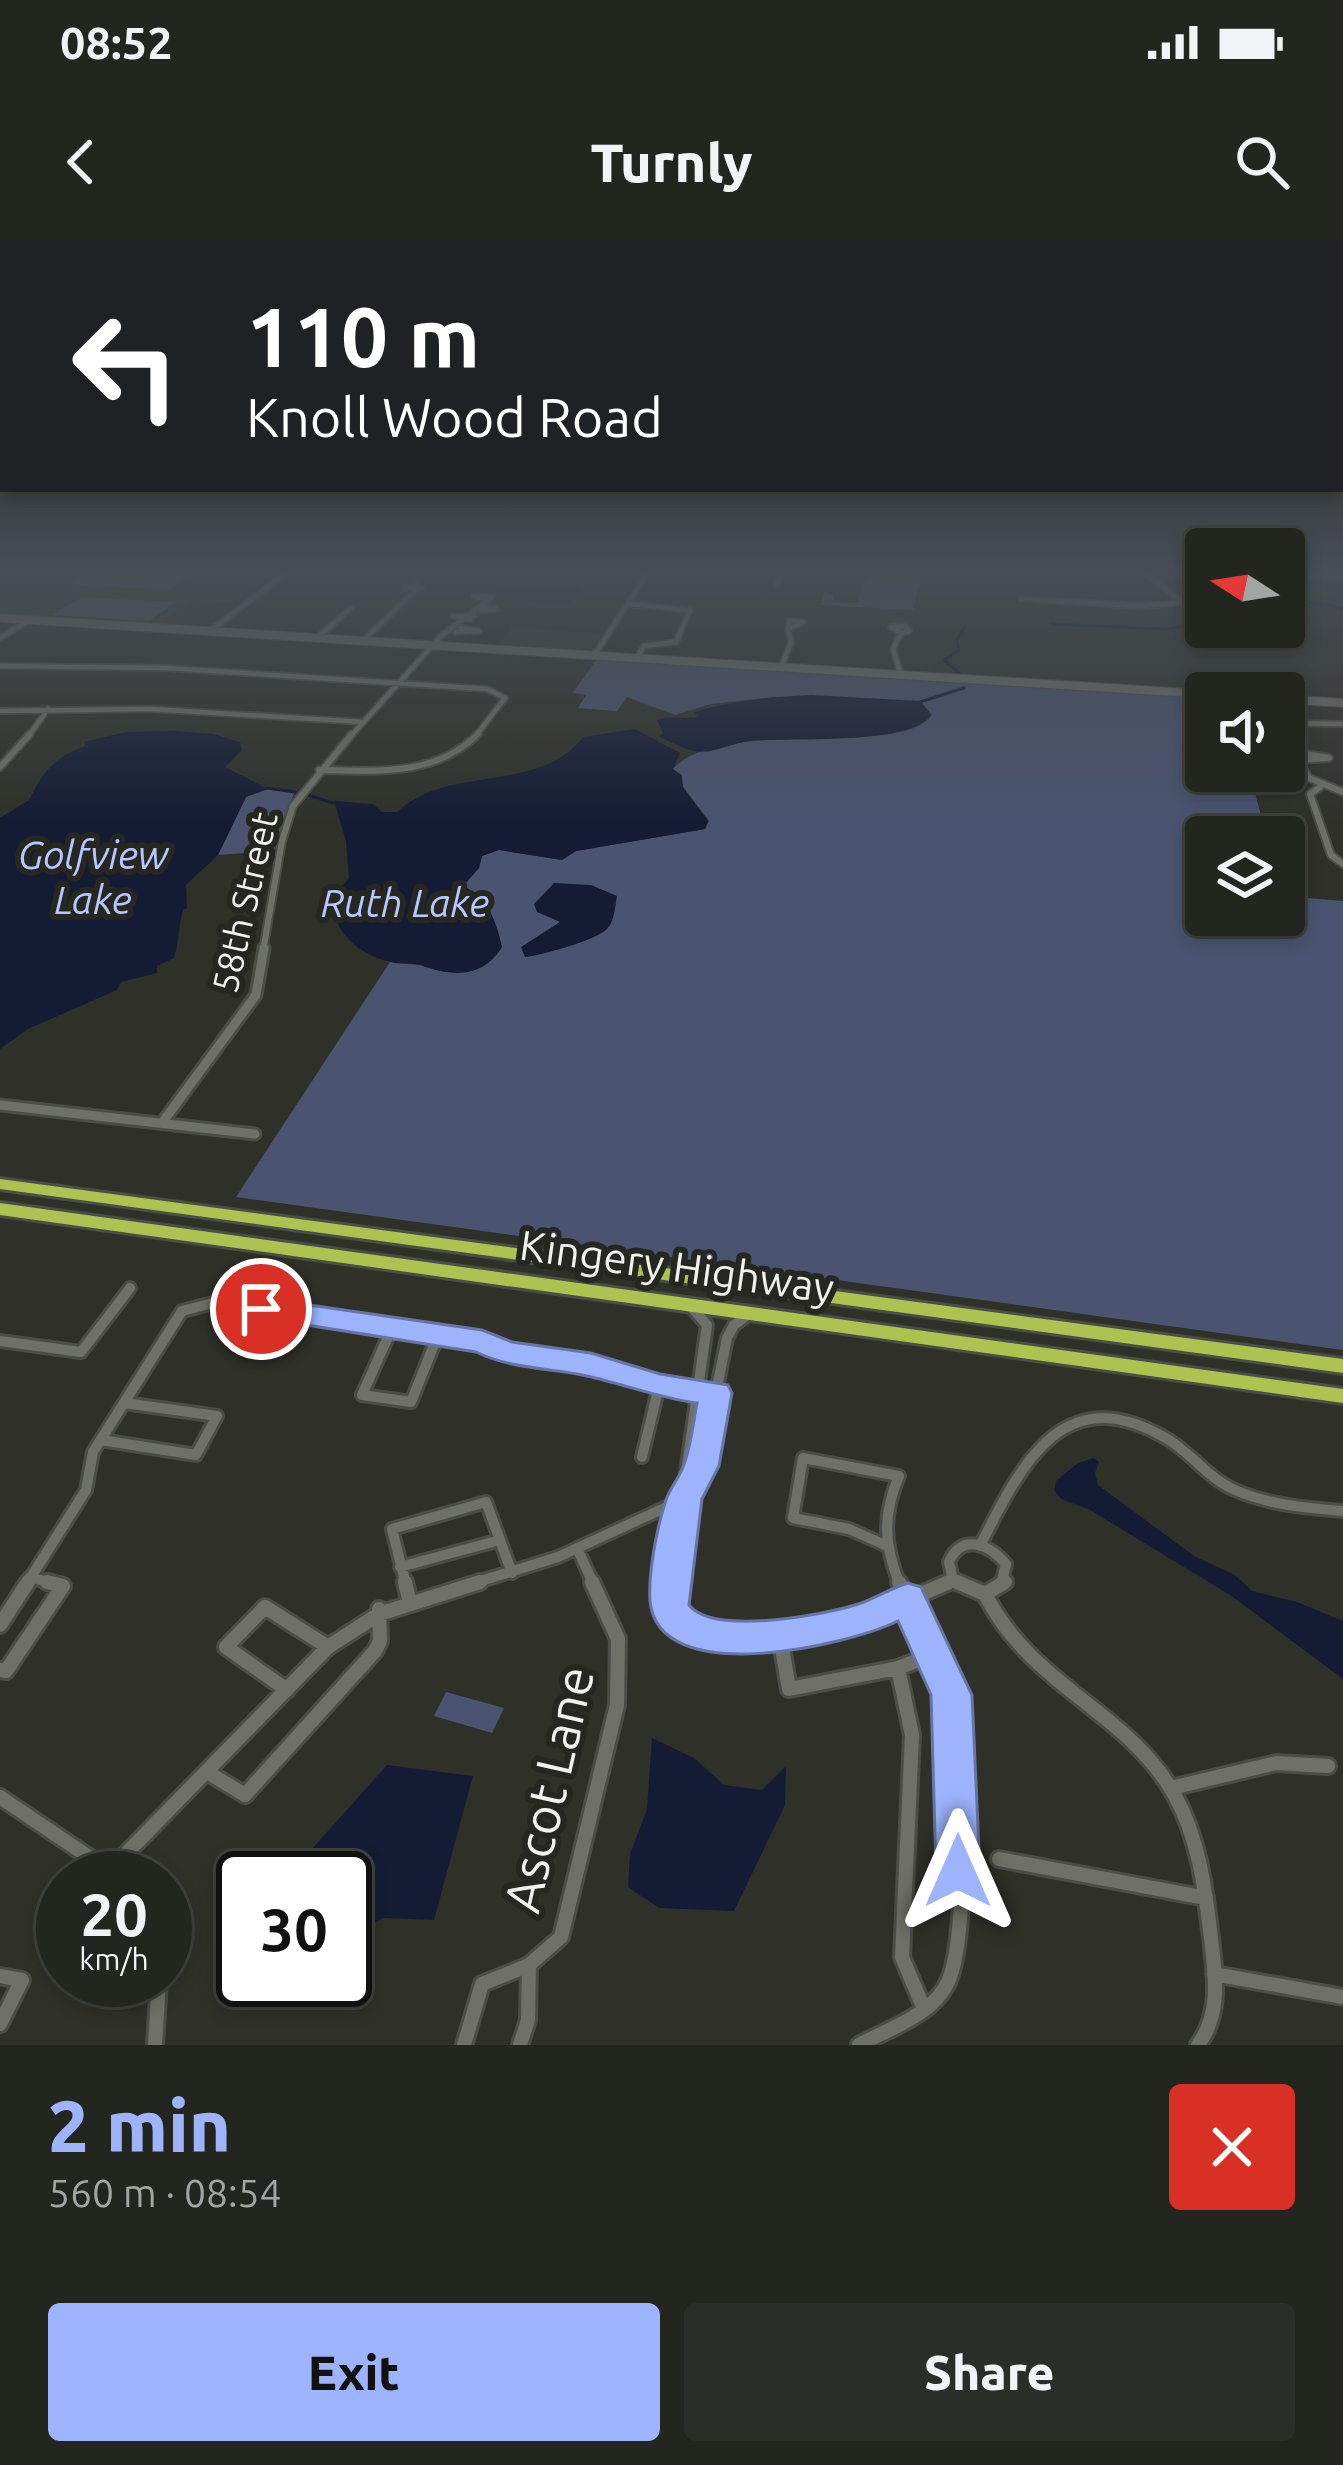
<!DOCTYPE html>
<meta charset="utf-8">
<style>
body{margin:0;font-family:Ubuntu,sans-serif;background:#2b2d28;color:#f1f3f6;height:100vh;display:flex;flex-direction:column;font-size:45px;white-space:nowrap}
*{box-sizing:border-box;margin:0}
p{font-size:39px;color:#a3a5a4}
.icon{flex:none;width:66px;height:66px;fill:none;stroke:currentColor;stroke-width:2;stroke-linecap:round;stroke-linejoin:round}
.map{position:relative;height:1805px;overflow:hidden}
.drawer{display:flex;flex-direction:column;background:#23251f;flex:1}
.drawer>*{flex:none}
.guide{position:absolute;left:0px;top:0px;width:1344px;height:252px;box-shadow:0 6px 18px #0003,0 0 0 3px #40423d;background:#202124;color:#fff;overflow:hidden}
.needle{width:78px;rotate:282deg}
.buttons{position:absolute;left:1185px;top:288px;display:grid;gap:24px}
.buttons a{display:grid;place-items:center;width:120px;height:120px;border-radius:12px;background:#23251f;box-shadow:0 6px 18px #0003,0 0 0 3px #40423d;font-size:60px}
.speed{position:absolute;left:36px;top:1611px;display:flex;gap:24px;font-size:60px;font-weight:700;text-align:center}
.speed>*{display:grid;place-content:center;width:156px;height:156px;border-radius:50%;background:#23251f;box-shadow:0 6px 18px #0003,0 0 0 3px #40423d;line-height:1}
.speed small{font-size:30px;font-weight:400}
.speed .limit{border:6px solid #111;border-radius:18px;background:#fff;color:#111}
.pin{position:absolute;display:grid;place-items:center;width:102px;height:102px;color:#fff;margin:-51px;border:6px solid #fff;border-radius:50%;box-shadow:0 3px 12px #0007}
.me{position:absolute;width:132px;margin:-66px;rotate:0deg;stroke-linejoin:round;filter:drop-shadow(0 0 9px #0008)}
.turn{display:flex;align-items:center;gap:42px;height:252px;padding:0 48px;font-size:54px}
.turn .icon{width:156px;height:156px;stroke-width:2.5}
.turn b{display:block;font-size:84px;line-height:102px}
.round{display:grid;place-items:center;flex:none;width:126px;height:126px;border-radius:12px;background:#2b2d28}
.headline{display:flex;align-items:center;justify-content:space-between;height:204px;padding:0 48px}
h1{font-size:72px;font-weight:800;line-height:90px;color:#9db4fd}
.action{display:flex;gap:24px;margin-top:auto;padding:24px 48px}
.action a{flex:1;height:138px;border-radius:12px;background:#9db4fd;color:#111;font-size:48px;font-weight:800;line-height:138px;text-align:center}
.action a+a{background:#2b2d28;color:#f1f3f6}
.status{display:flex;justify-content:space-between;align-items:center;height:84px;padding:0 60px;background:#23251f;direction:ltr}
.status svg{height:33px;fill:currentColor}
header{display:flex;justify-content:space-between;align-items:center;height:156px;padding:0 48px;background:#23251f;font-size:54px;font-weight:800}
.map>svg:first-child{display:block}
.built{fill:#383b2e}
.green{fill:#4a5470}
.water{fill:#141c35}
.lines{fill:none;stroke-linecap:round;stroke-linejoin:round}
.stream{stroke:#141c35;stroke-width:3}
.street-far4-casing{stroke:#4b4d47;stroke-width:8}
.street-far3-casing{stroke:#4b4d47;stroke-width:10}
.street-far2-casing{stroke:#4b4d47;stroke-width:15}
.street-far1-casing{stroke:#4b4d47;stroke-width:16}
.street-casing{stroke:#4b4d47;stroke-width:20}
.secondary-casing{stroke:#4b4d47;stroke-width:10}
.highway-casing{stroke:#4b4d47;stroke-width:6}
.street-far4{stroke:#6f7169;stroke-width:4.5}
.street-far3{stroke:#6f7169;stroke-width:6}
.street-far2{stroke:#6f7169;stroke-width:9}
.street-far1{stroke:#6f7169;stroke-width:10}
.street{stroke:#6f7169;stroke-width:14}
.secondary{stroke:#6f7169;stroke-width:8}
.highway{fill:#aec250;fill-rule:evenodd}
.route{fill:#9db4fd;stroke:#6675a4;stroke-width:3}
.labels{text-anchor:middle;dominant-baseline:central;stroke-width:12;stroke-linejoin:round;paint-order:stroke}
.far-street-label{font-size:36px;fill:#f1f2ee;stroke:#252720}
.far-water-label{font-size:39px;font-style:italic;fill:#b5c7fe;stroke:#252720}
.street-label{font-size:42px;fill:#f1f2ee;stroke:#252720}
.near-street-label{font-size:51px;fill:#f1f2ee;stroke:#252720}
</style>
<div class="status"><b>08:52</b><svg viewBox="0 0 49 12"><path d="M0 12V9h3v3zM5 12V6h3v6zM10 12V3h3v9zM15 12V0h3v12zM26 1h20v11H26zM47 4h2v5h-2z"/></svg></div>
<header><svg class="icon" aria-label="back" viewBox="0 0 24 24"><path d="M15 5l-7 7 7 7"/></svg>Turnly<svg class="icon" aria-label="search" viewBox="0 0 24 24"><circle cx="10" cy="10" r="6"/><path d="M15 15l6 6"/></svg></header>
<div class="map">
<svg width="1343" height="1805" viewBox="0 0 1343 1805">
<rect width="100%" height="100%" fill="#2f3129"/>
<!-- built -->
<path class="built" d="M0,330h280l-44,33 -45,-3 -33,25 -158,-11z
M512,387l96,7 -14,22 -100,-6z"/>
<!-- green -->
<path class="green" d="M90,330l100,4 -22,16 -100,-6z
M891,331l30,6 -8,33 -93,-5 5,-15 9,6 -2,6 26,1 4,-21 8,-2v-6z
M82,357l94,5 -27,19 -97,-6z
M604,418l602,38v75h43l18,66h-61v78h78v-19l59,5v449l-1107,-153 154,-235 30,3 82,-18c-6,-28 -15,-49 -39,-61l16,-18 3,-12 17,-6 63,10 14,-9 129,-22 4,-8 -26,-34 -1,-12 -9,-6c49,-54 226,-9 259,-54l-11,-14 -149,-4 -61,7 -36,11 -48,-18 -10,14 -39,-3 8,-13 -13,-2 23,-33z
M268,549l26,4 -20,58 -56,4 28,-58z
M446,1452l58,16 -12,25 -58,-17z"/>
<!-- water -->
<path class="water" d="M577,337l50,7 -51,-1 7,7 -13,6 1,6 -23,1 -40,-5 -8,-7 23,-8 46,-1v-4z
M811,455l109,6 11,14c-22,31 -142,22 -182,26 -18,2 -37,14 -55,10 -11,-2 -24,-10 -35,-14l4,-4 -6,-13c14,-6 27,1 41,-4l-4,-4c39,-11 76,-15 117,-17z
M635,489l45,24 -7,16 8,6 2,12 25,34 -3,8 -129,22 -14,9 -63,-10 -17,6 -3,12 -16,18c24,11 33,34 39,61 -20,33 -52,29 -82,18 -9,-3 -20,0 -29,-3 -32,-7 -59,-30 -59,-64l17,-20 -3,-37 -12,-40 39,3 9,8h15c52,-49 141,-17 186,-75z
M174,491l39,3 27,8 2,8 -17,17 43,22 -22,8 -28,58 -32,30 1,23 -4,2c-5,17 -4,34 -9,48l-17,8v7l-36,9 -4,8 -89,39 -28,20v-231l29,-18c14,-26 20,-40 56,-54l-1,-4 42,-10z
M554,643l37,2 26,11c-2,10 -2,24 -10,33 -10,11 -68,27 -82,28l-4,-10 39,-25 -23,-10 -3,-8z
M1094,1218l5,4 -4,11 3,12 96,71 41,19 17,16 45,11 46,19v58l-113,-84 -140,-85 -29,-11 -7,-9 2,-9 22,-18z
M652,1498l42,20 30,27 38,5 24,-24 -1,39 -51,106 -75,-3 -31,-21 2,-33 17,-45z
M387,1525l86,11 -39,144 -51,-2 -38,23v-63h-59z"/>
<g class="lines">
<!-- stream -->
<path class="stream" d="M1284,358l59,10
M1051,384l111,5 44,-5
M960,434l-16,-14 15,-10 -2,-10 7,-12
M920,462l44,-14
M267,548l28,4
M308,555l25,8"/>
<defs>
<path id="street-far4" d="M620,330l29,2
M1137,330c29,13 33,32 69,38
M1201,330l5,1
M519,332l20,-2
M503,334l4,-4
M1284,335l59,3
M777,344l8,-14
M416,345l6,3h-17z
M474,356l17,1 -3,3z
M1021,359l120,7 38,-3
M628,364l62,6 -14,32 -32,4 -8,13
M479,370l18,-1 -15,-2
M471,379l-18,-3h21
M789,381l14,1 -15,7z
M905,386l4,5 -8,2 -10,-6z
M210,391l80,-61
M456,392l23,-1 -18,-3
M901,393l-8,16 8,26
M0,398l29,-18
M317,398l34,-30
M363,401l52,-51
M594,416l55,-86
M0,426l167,2 320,21 18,9 -30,39
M781,428l10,-26 -3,-13
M0,471l150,-2 213,13
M1284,483l59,1
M28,497l20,-28
M350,497l90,-100 48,-37"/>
<path id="street-far3" d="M1284,495l25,43 34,14
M1293,512l36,6 -33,2
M0,527l30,-33
M319,530c56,1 116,7 159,-36
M1320,547l-10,7 21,61 12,9
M263,711l19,-110 11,-35 59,-72"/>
<path id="street-far2" d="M0,865l255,29
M162,883l94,-128 8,-47"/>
<path id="street-far1" d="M392,1088l-30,67 49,7 27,-67
M0,1101l81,11 49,-64
M101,1200l95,15 21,-39 -92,-13
M642,1217l17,-71
M686,1256l15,-30 26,-128 7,-13 16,-12
M981,1304c42,-83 84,-167 188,-104 24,15 40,39 66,50 34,15 72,18 108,21
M885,1305l-36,-16 -56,-11 10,-60 96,18c-17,40 -15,69 1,109
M577,1308l17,37
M400,1327l100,-27
M30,1337l28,8
M26,1345l60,-95 7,-38 89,-141 35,-9 265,40 234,51
M406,1345l-14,-56 94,-27 26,71
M468,1345l90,-28 126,-58
M670,1345l37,-260 -14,-16
M942,1345l11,-5
M964,1345l-11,-5 -4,-18c13,-30 41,-17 57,2l-5,21"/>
<path id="street" d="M405,1342l4,17
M670,1342l4,34c66,60 206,-4 275,-34
M957,1342l28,12 20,-12
M985,1354c47,93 142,117 189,200 25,44 31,95 37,144 4,37 11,74 -13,107
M0,1385l28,-43
M780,1396l9,53 109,-21
M0,1430l6,1 57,-85 -16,-4
M287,1450l-61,-43 39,-40 63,40
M207,1532l38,23 130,-144 5,-10 -1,-32
M1171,1548l105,-25 52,3
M0,1557l120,81
M999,1619l207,39
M111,1629l217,-222 51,-33 101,-32
M1214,1734l129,23
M0,1736l22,4 -22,44
M924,1769l-22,-52 10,-222 -14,-67 36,-14
M155,1805l4,-65
M464,1805l18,-61 47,-19
M520,1805l8,-25 1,-55 32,-28 56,-232 1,-66 -26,-57
M859,1805c29,-16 74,-30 89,-63 22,-48 16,-239 2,-293 -10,-38 -34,-72 -51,-107"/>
<path id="secondary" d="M0,378l1206,76
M1284,459l59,4"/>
<path id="highway" d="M0,939l1343,180v14l-1343,-184z
M0,963l1343,186v14l-1343,-188z"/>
</defs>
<!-- street-far4 casing -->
<use href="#street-far4" class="street-far4-casing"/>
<!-- street-far3 casing -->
<use href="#street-far3" class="street-far3-casing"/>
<!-- street-far2 casing -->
<use href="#street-far2" class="street-far2-casing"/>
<!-- street-far1 casing -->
<use href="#street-far1" class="street-far1-casing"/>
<!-- street casing -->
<use href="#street" class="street-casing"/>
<!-- secondary casing -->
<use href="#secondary" class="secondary-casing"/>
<!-- highway casing -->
<use href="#highway" class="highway-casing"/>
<!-- street-far4 -->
<use href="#street-far4" class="street-far4"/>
<!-- street-far3 -->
<use href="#street-far3" class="street-far3"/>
<!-- street-far2 -->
<use href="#street-far2" class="street-far2"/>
<!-- street-far1 -->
<use href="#street-far1" class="street-far1"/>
<!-- street -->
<use href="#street" class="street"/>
<!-- secondary -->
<use href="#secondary" class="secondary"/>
<!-- highway -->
<use href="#highway" class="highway"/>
</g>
<!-- sky -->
<linearGradient id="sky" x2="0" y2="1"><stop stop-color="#1a1b17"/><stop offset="0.57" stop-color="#474e54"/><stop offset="1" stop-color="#474e54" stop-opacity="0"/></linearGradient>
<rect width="1343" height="583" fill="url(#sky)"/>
<!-- route -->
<path class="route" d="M261,1058l221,32 30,12 79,11 69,21 68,11 4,8 -13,73 -17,33 -13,106c24,31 140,10 175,-3 15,-6 28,-14 44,-19l13,4 51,108 8,176 -6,16 -16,7 -16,-7 -6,-16 -5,-176 -33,-74c-49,24 -240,69 -248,-20 -2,-28 7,-74 16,-101 4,-12 13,-22 17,-33 8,-20 10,-43 14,-64 -39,-5 -73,-19 -110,-27 -38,-8 -76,-7 -111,-24l-226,-36 -5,-7 5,-8z"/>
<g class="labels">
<!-- far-street labels -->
<g class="far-street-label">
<text transform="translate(244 662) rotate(-77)">58th Street</text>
</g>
<!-- far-water labels -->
<g class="far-water-label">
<text x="93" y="614">Golfview<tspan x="93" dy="45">Lake</tspan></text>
<text x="405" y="662">Ruth Lake</text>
</g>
<!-- street labels -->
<g class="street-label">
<text transform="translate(677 1026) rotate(8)">Kingery Highway</text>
</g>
<!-- near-street labels -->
<g class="near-street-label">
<text transform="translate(548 1549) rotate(-77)">Ascot Lane</text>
</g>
</g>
</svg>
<div class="buttons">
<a><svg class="needle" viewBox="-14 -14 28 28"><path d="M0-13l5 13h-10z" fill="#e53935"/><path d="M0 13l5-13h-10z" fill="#a3a5a4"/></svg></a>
<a><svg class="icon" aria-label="sound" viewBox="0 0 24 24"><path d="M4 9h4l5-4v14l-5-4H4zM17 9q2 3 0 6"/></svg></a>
<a><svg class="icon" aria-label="layers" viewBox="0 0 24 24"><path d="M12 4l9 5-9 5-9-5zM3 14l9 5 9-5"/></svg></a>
</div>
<div class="speed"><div>20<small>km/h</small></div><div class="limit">30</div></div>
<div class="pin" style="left:261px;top:1069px;background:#d93025"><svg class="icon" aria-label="arrive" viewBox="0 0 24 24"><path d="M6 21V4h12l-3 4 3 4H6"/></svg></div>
<svg class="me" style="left:958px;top:1631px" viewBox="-20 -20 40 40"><path d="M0-17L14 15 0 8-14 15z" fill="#9db4fd" stroke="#fff" stroke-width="4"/></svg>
<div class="guide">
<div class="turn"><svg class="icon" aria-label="left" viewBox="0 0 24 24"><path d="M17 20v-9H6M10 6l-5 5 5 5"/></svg><div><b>110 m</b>Knoll Wood Road</div></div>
</div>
</div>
<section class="drawer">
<div class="headline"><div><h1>2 min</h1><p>560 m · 08:54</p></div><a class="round" style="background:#d93025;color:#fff"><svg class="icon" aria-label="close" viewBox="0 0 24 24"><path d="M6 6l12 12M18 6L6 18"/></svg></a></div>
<div class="action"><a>Exit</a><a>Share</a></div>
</section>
